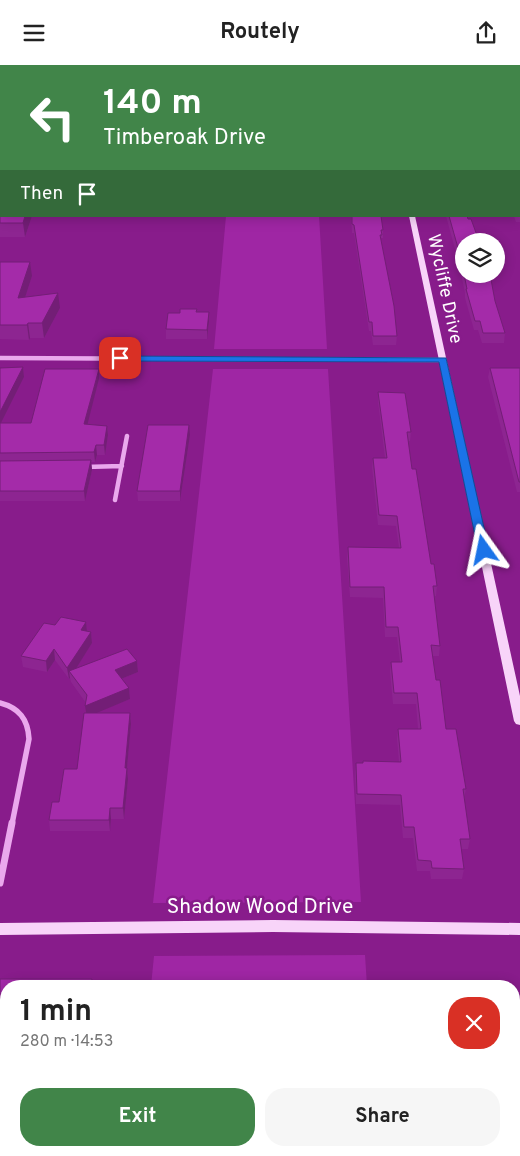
<!DOCTYPE html>
<meta charset="utf-8">
<style>
body{margin:0;font-family:Overpass,sans-serif;background:#f6f6f6;color:#222;height:100vh;display:flex;flex-direction:column;font-size:19px;white-space:nowrap}
*{box-sizing:border-box;margin:0}
p{font-size:16px;color:#767676}
.icon{flex:none;width:28px;height:28px;fill:none;stroke:currentColor;stroke-width:2;stroke-linecap:round;stroke-linejoin:round}
.map{position:relative;flex:1;overflow:hidden}
.drawer{position:absolute;left:0px;top:915px;width:520px;height:176px;display:flex;flex-direction:column;background:#fff;border-radius:20px 20px 0 0;box-shadow:0 2px 12px #0003}
.drawer>*{flex:none}
.guide{position:absolute;left:0px;top:0px;width:520px;height:152px;box-shadow:0 2px 12px #0003;background:#418549;color:#fff;overflow:hidden}
.buttons{position:absolute;left:455px;top:168px;display:grid;gap:10px}
.buttons a{display:grid;place-items:center;width:50px;height:50px;border-radius:50%;background:#fff;box-shadow:0 2px 12px #0003;font-size:25px}
.pin{position:absolute;display:grid;place-items:center;width:42px;height:42px;color:#fff;margin:-21px;border-radius:10px;box-shadow:0 2px 8px #0006}
.me{position:absolute;width:55px;margin:-28px;rotate:348deg;stroke-linejoin:round;filter:drop-shadow(0 0 4px #0008)}
.turn{display:flex;align-items:center;gap:18px;height:105px;padding:0 20px;font-size:22px}
.turn .icon{width:65px;height:65px;stroke-width:2.5}
.turn b{display:block;font-size:35px;line-height:42px}
.then{display:flex;align-items:center;height:48px;padding:0 20px;background:#0003;gap:10px;font-size:19px}
.round{display:grid;place-items:center;flex:none;width:52px;height:52px;border-radius:20px;background:#f6f6f6}
.headline{display:flex;align-items:center;justify-content:space-between;height:85px;padding:0 20px}
h1{font-size:30px;font-weight:700;line-height:38px}
.cta{display:flex;gap:10px;margin-top:auto;padding:10px 20px}
.cta a{flex:1;height:58px;border-radius:20px;background:#418549;color:#fff;font-size:20px;font-weight:700;line-height:58px;text-align:center}
.cta a+a{background:#f6f6f6;color:#222}
header{display:flex;justify-content:space-between;align-items:center;height:65px;padding:0 20px;background:#fff;font-size:22px;font-weight:700}
.map>svg:first-child{display:block}
.green{fill:#9f26a4}
.lines{fill:none;stroke-linecap:round;stroke-linejoin:round}
.lane{stroke:#eaa8ed;stroke-width:2}
.street-far2{stroke:#eaa8ed;stroke-width:4.5}
.street-far1{stroke:#eaa8ed;stroke-width:5.5}
.street{stroke:#eaa8ed;stroke-width:7}
.secondary{fill:#f8d4f9;fill-rule:evenodd}
.wall{fill:#8d2591}
.shaded-wall{fill:#731e76}
.building{fill:#a42ba9;stroke:#731e76}
.route{fill:#1a73e8;stroke:#114b97}
.labels{text-anchor:middle;dominant-baseline:central;stroke-width:5;stroke-linejoin:round;paint-order:stroke}
.street-label{font-size:18px;fill:#fff;stroke:#881c8b}
.near-street-label{font-size:21px;fill:#fff;stroke:#881c8b}
</style>
<header><svg class="icon" aria-label="menu" viewBox="0 0 24 24"><path d="M4 6h16M4 12h16M4 18h16"/></svg>Routely<svg class="icon" aria-label="share" viewBox="0 0 24 24"><path d="M12 15V3M7 8l5-5 5 5M5 13v7h14v-7"/></svg></header>
<div class="map">
<svg width="520" height="1091" viewBox="0 0 520 1091">
<rect width="100%" height="100%" fill="#881c8b"/>
<!-- green -->
<path class="green" d="M226,151h93l8,133h-113z
M213,304h115l33,533 -208,1z
M365,890l2,31h-216l3,-30z
M134,1085h243v6h-244z"/>
<g class="lines">
<!-- lane -->
<path class="lane" d="M519,66l1,3"/>
<!-- street-far2 -->
<path class="street-far2" d="M0,293l443,2
M85,402l37,-1
M115,435l12,-64"/>
<!-- street-far1 -->
<path class="street-far1" d="M0,638c19,5 28,16 29,36l-17,85"/>
<!-- street -->
<path class="street" d="M0,818l12,-60"/>
<!-- secondary -->
<path class="secondary" d="M378,0h4v1h-4z
M519,56h1v4h-1z
M409,151h6l105,480v29l-4,-1 -2,-3z
M273,855l247,3v12l-247,-3 -273,3v-12z"/>
</g>
<!-- wall -->
<path class="wall" d="M53,0h182l-1,1h-182z
M463,0h57v16h-1v-15h-55z
M0,23h1v40h-1z
M519,102h1v55h-4l-2,-6h5z
M0,116l32,35 -7,21h-25z
M351,151h30l2,14v8h-2v3l16,95 -1,9h-23l-2,-14h-2l-15,-98h-2z
M446,151h21l38,117 -1,10h-22l-4,-13h-4l-9,-32v-5l-6,-29z
M0,197l32,14 -7,21 35,11 -16,30h-14l-1,2 -29,-1z
M197,244v3l12,9 -2,18h-41v-10l14,-16z
M23,302l1,10 -23,46h30l68,-54v10l-12,45 20,2 1,9 -3,20h-8l-2,7h-4l1,8 -7,31h-85v-133z
M490,303h30v124h-3l-29,-115z
M378,327l33,40 -1,9h-2l4,28 19,95 6,22 -1,10h-2l6,50 -1,10h-6l3,24 10,49 20,60 -2,10 6,40 -2,10h-7l3,20 -2,10h-31l-1,-8h-13l-4,-33h-10l-3,-33 -44,-1 -1,-30 1,-11 43,-1 -2,-23 1,-10h20l-2,-25h-23l-3,-32 1,-10h9l-3,-25h-12l-2,-39 -33,-1 -3,-39 1,-11 51,1 -3,-22 -18,-1 -6,-58 1,-9h12l-7,-56z
M190,370l-10,66h-42l-1,-10z
M87,566l4,1 1,11 -16,25 61,-7 1,11 -17,7 8,9 1,11 -35,14h35l1,11 -4,44 1,11 -4,40h-13l-1,12h-60l-1,-11 28,-51 9,-56v-10l-15,-21 -1,-4 -1,1 -14,-19 -8,12 -24,-5 -2,-11z
M0,914h92l1,7h-87v63h-2l-3,19h-1z
M514,990l2,12 -2,5 6,84h-45l-1,-6h40z"/>
<!-- shaded-wall -->
<path class="shaded-wall" d="M25,151h7l-7,21 -2,-14z
M30,197l2,14 -12,37 -2,-15z
M58,228l2,15 -16,30 -2,-15z
M209,247v9l-2,18v-9z
M28,258l2,15 -1,2 -2,-15z
M23,302l1,10 -24,48v-13z
M99,304v10l-14,55 -1,-10z
M189,360l1,10 -10,66v-10z
M107,361l1,9 -3,20 -1,-10z
M96,380l1,10 -2,7 -1,-10z
M91,395l1,10 -7,31 -1,-10z
M86,557l1,11 -6,-3z
M91,567l1,11 -20,32 -3,-4 1,7 -1,1 -2,-11z
M54,584l1,11 -8,12 -1,-11z
M137,596l1,11 -22,9 -1,-11z
M129,623l1,11 -43,18 -2,-11z
M130,648l1,11 -5,55 -1,-11z
M127,703l1,11 -4,40 -1,-11z
M110,743l1,11 -1,12 -1,-11z
M2,973l2,11 -3,19 -1,-5v-15z
M1,1064l3,11 -2,16h-2v-19z
M123,1085h2v6h-3z"/>
<!-- building -->
<path class="building" d="M53,0h170v1h-171z
M337,0h19v1h-18z
M410,0h20l1,1h-21z
M466,0h54v10h-1v-9h-52z
M0,23h1v28h-1z
M519,102h1v48h-1z
M0,116h1v35h24l-2,7h-23z
M352,151h29l2,14h-2l1,5h-2l14,71 3,30h-24l-1,-14h-3l-15,-97 -2,-1z
M449,151h18l1,3h3l8,22h-15v32l-4,-18z
M0,197h30l-12,36 40,-5 -16,30h-14l-1,2h-27z
M464,209h26l5,27 10,32h-22l-3,-12h-5l-9,-32h1z
M180,244h17l-1,3h13l-2,18 -41,-1 2,-16h12z
M23,302l-23,45v-44z
M490,303h30v114h-1z
M45,304h54l-15,55 23,2 -3,19h-8l-2,7 -94,1v-30h31z
M378,327l27,1 6,39h-4l5,37h4l15,95h3l3,22h-4l7,60 -9,-1 5,35h4l6,49h10l10,60h-3l7,50h-10l4,30 -32,-1 -1,-7 -13,-1 -4,-33h-10l-3,-32 -44,-1 -1,-31h7v-2l38,1 -3,-33h23l-4,-36h-23l-3,-31h11l-4,-35h-12l-2,-40h-34l-2,-40 53,1 -4,-32 -18,-1 -6,-57h14z
M148,360h41l-9,66h-43z
M91,395l-7,31h-84v-30z
M61,552l25,5 -5,8 10,2 -24,36 -13,-19 -8,12 -25,-5 23,-33 11,2z
M127,584l10,12 -22,9 14,18 -44,18 2,-11 -18,-24z
M84,648h46l-5,55h2l-4,40h-13l-1,12h-60l3,-18h7l5,-33h13z
M0,914h92l-1,7h-85v52h-4l-2,10z
M514,990l2,12h-2z
M514,1003l6,40v48h-41l-1,-6h36z
M56,1085h67l-1,6h-66z"/>
<!-- route -->
<path class="route" d="M117,291l329,2 43,192 -5,3 -6,-3 -39,-188 -319,-1 -3,-1z"/>
<g class="labels">
<!-- street labels -->
<g class="street-label">
<text transform="translate(444 224) rotate(78)">Wycliffe Drive</text>
</g>
<!-- near-street labels -->
<g class="near-street-label">
<text x="260" y="842">Shadow Wood Drive</text>
</g>
</g>
</svg>
<div class="buttons">
<a><svg class="icon" aria-label="layers" viewBox="0 0 24 24"><path d="M12 4l9 5-9 5-9-5zM3 14l9 5 9-5"/></svg></a>
</div>
<div class="pin" style="left:120px;top:293px;background:#d93025"><svg class="icon" aria-label="arrive" viewBox="0 0 24 24"><path d="M6 21V4h12l-3 4 3 4H6"/></svg></div>
<svg class="me" style="left:484px;top:485px" viewBox="-20 -20 40 40"><path d="M0-17L14 15 0 8-14 15z" fill="#1a73e8" stroke="#fff" stroke-width="4"/></svg>
<div class="guide">
<div class="turn"><svg class="icon" aria-label="left" viewBox="0 0 24 24"><path d="M17 20v-9H6M10 6l-5 5 5 5"/></svg><div><b>140 m</b>Timberoak Drive</div></div>
<div class="then">Then<svg class="icon" aria-label="arrive" viewBox="0 0 24 24"><path d="M6 21V4h12l-3 4 3 4H6"/></svg></div>
</div>
<section class="drawer">
<div class="headline"><div><h1>1 min</h1><p>280 m · 14:53</p></div><a class="round" style="background:#d93025;color:#fff"><svg class="icon" aria-label="close" viewBox="0 0 24 24"><path d="M6 6l12 12M18 6L6 18"/></svg></a></div>
<div class="cta"><a>Exit</a><a>Share</a></div>
</section>
</div>
